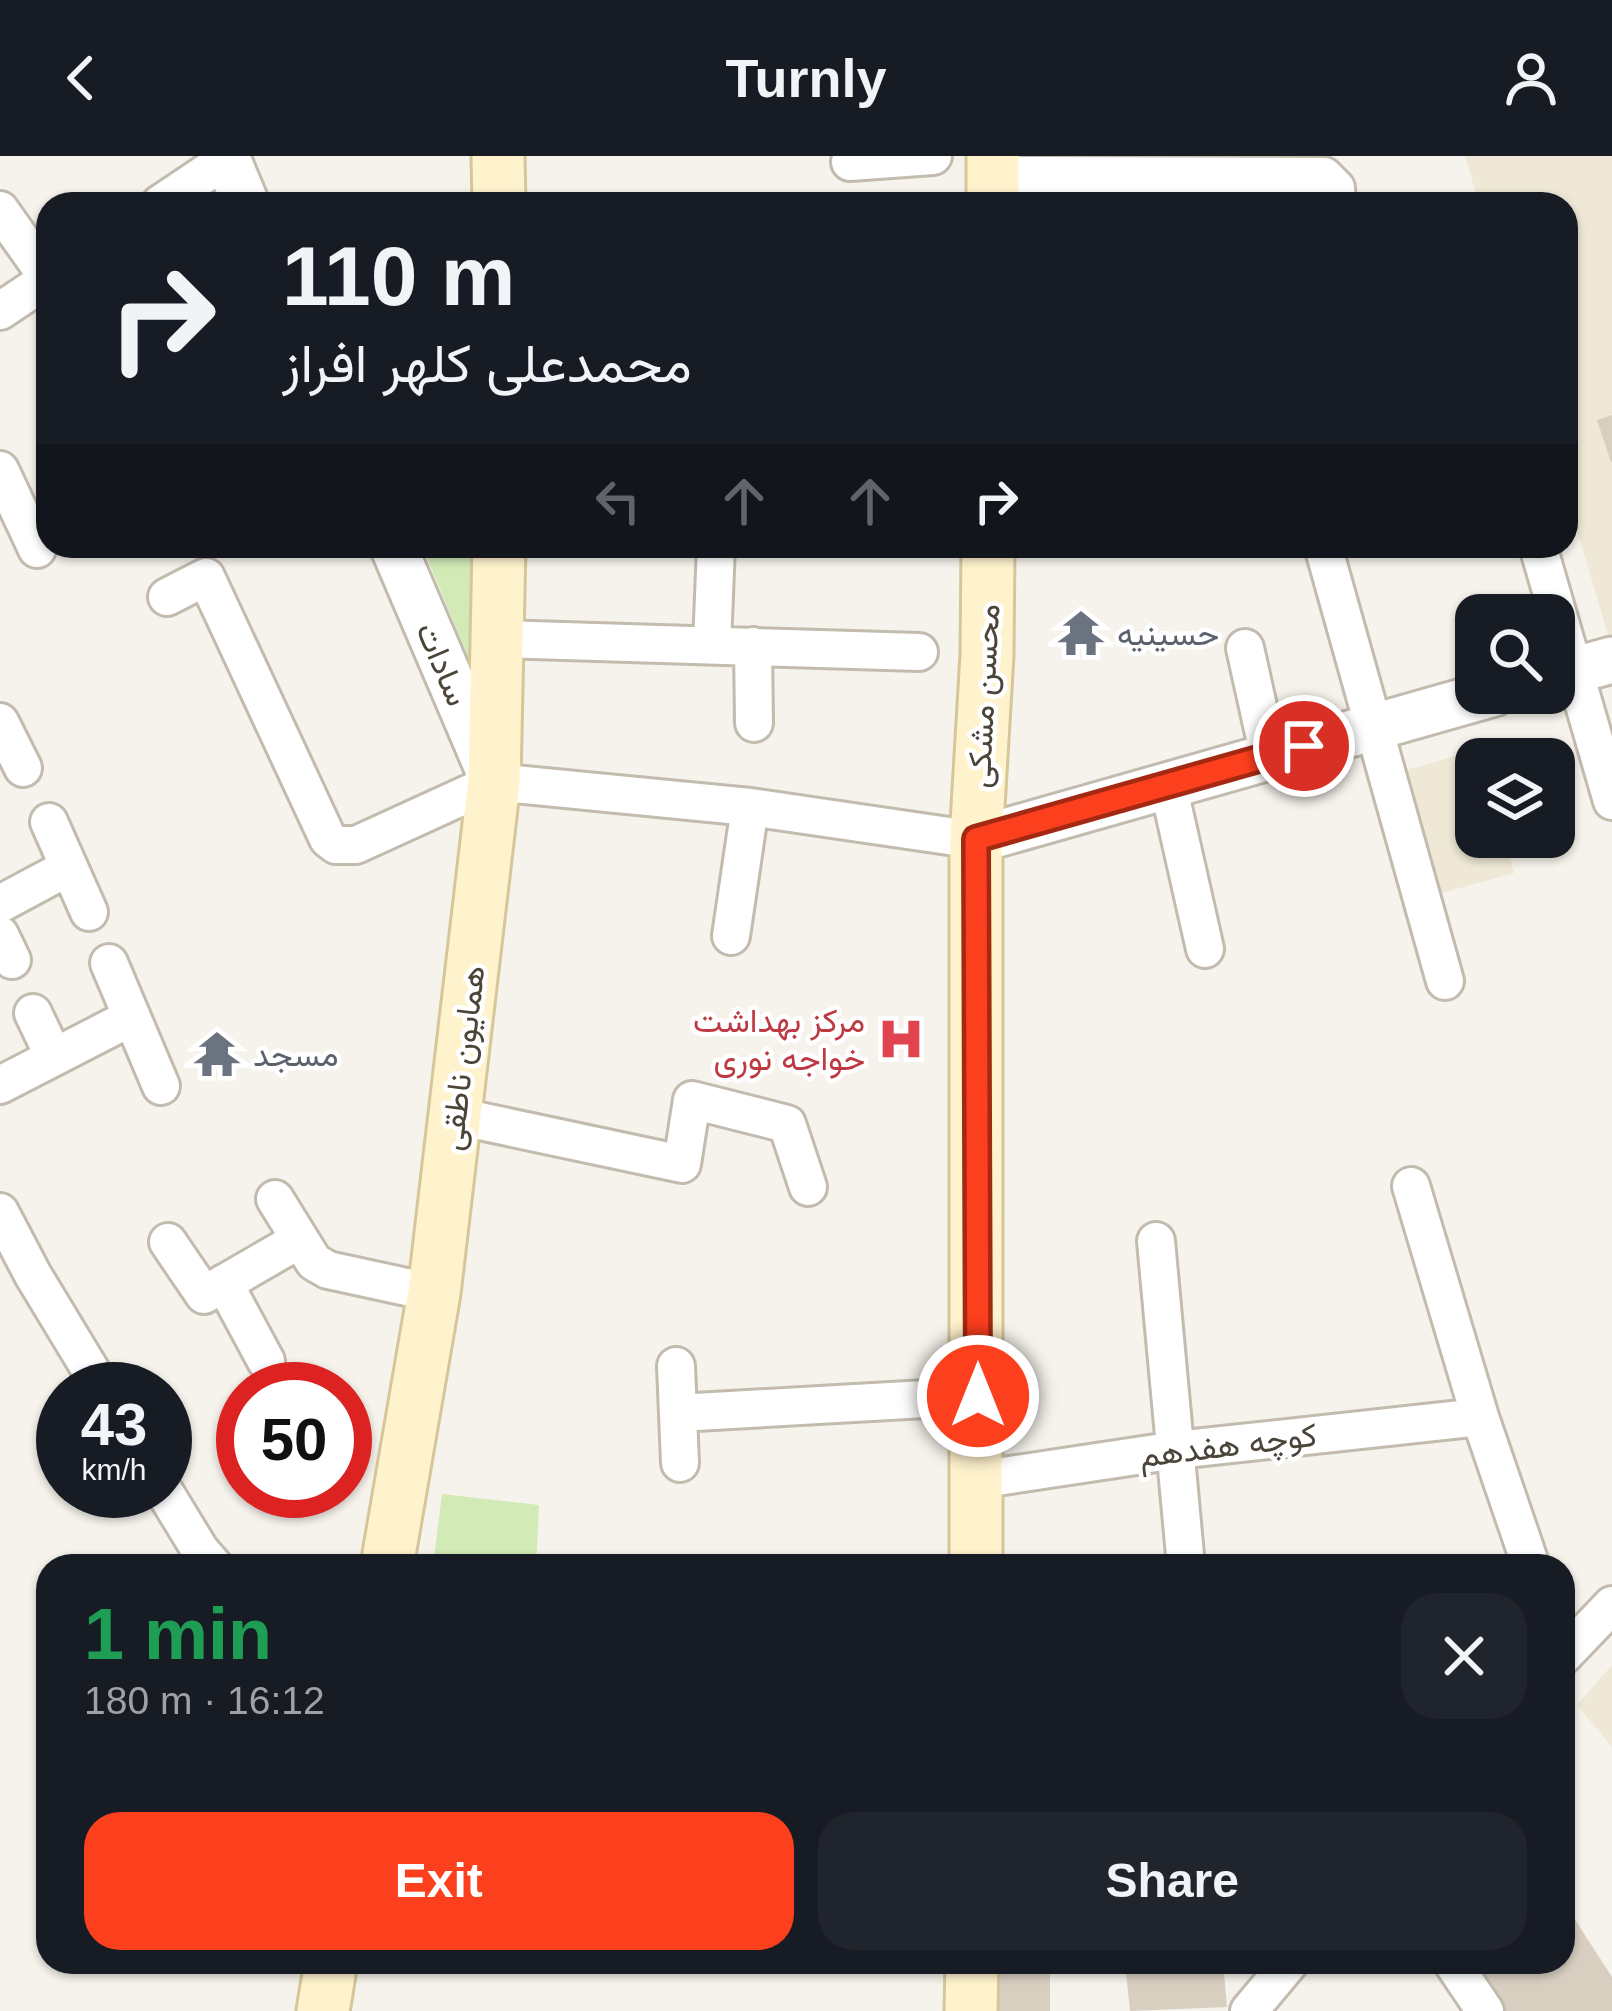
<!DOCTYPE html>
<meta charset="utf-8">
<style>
body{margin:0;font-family:Helvetica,Vazirmatn,sans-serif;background:#20242c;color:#f1f3f6;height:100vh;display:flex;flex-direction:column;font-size:45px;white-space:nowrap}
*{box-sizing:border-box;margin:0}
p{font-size:39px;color:#9ea1a6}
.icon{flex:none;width:66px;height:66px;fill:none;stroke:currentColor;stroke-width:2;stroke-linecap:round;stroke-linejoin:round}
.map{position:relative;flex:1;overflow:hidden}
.sheet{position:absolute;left:36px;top:1398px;width:1539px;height:420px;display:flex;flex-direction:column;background:#171b24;border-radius:36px;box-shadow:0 3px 9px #0004}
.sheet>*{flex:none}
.top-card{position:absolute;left:36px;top:36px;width:1542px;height:366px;border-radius:36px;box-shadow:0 3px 9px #0004;background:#171b24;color:#f1f3f6;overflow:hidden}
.fabs{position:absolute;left:1455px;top:438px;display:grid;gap:24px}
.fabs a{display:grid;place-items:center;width:120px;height:120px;border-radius:24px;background:#171b24;box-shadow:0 3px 9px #0004;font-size:60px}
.speed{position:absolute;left:36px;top:1206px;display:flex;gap:24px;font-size:60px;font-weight:700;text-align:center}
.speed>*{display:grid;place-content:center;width:156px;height:156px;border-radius:50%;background:#171b24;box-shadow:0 3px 9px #0004;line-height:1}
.speed small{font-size:30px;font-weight:400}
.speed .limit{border:18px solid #d22;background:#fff;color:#111}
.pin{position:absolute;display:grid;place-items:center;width:102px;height:102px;color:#fff;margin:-51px;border:6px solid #fff;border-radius:50%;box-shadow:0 3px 12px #0007}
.me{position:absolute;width:132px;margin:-66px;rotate:0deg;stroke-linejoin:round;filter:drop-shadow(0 0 9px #0008)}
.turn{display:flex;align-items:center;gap:42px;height:252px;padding:0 48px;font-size:54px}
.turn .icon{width:156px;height:156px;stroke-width:2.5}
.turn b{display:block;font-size:84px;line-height:102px}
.lanes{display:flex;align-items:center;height:114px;padding:0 48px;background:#0003;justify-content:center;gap:60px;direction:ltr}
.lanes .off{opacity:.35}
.round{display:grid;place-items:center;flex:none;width:126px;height:126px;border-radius:36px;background:#20242c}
.summary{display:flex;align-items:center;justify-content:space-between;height:204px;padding:0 48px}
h1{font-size:72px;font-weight:800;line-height:90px;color:#1e9e55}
.action{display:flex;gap:24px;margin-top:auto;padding:24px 48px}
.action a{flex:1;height:138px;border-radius:36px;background:#fc3f1d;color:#fff;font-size:48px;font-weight:800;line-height:138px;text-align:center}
.action a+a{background:#20242c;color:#f1f3f6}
header{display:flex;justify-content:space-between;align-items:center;height:156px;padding:0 48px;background:#171b24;font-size:54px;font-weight:800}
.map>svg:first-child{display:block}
.education{fill:#efe8d6}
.green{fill:#d2eab5}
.building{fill:#d8cfc1}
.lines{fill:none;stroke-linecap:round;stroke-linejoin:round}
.minor-casing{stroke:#c2bbae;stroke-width:42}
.tertiary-casing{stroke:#c2bbae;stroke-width:51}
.secondary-casing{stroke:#d6c79b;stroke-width:57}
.minor{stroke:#fff;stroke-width:36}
.tertiary{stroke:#fff;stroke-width:45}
.secondary{stroke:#fff3cd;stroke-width:51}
.route-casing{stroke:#a42913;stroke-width:30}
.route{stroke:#fc3f1d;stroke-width:21}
.labels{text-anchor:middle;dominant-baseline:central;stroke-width:9;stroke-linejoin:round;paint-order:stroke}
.worship-label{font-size:33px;fill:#5b616d;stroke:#fff;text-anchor:start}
.street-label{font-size:33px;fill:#4b4439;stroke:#fff}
.health-label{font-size:33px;fill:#be3a42;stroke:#fff;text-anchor:end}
</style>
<header><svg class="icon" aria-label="back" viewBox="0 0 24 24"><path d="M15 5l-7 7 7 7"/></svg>Turnly<svg class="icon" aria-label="person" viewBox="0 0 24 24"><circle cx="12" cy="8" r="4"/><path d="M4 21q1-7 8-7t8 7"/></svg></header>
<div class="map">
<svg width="1612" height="1855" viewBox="0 0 1612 1855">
<rect width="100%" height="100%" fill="#f6f3ec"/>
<!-- education -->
<path class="education" d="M1465,0h147v492l-46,-154v-290h-87z
M1480,593l2,10h-6v78h28l10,36 -76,21 -35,-123z
M1612,1509v82l-35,-42z"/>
<!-- green -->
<path class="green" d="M422,390h49l4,127z
M442,1338l97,11 -3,61h-103z"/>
<!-- building -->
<path class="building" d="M1612,259v47h-1l-14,-42z
M1563,1745l49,76v34h-113l-31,-49h95z
M997,1806h53v49h-53z
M1125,1806h98l4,45 -97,4z"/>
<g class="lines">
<defs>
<path id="minor" d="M850,6l83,-6
M993,19l331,1 12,12 1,16
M160,48l67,-45
M0,54l48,68
M0,155l48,-32
M0,314l37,79
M1323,390l122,435
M1538,390l74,255
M167,441l39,-20 122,262 8,6h20l138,-63 256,25 226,33
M497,483l422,13
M712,489l4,-99
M753,490l1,77
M1245,492l24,108
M0,566l23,46
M1168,629l37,164
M49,666l40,90
M0,748l69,-37
M0,779l12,25
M731,780l19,-129
M109,807l52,123
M33,857l21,44
M0,929l132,-68
M456,960l226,48 10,-64 95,24 21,63
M1411,1030l69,231 51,149
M275,1043l39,63 14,8 106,23
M0,1056l33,63 69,114
M1156,1085l30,325
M168,1086l36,53 95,-55
M224,1127l42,78
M676,1210l4,97
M678,1257l300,-17
M977,1324l199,-30 304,-33
M164,1335l36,59 14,16
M1563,1500l49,-51
M1452,1806l33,49
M1249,1855l41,-49"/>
<path id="tertiary" d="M226,0l20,48
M393,390l100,234
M1554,520l58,-16
M976,684l518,-147"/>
<path id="secondary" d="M498,0l1,48
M993,48v-48
M387,1410l47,-273 60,-511 5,-236
M976,1410v-726l11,-185 1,-109
M323,1855l8,-49
M971,1855l1,-49"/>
</defs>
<!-- minor casing -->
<use href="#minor" class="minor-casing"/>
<!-- tertiary casing -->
<use href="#tertiary" class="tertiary-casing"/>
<!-- secondary casing -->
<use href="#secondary" class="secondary-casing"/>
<!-- minor -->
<use href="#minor" class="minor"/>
<!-- tertiary -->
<use href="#tertiary" class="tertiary"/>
<!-- secondary -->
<use href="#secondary" class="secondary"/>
</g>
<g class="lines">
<defs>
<path id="route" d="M978,1240l-2,-557 328,-93"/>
</defs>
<!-- route casing -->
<use href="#route" class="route-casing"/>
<!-- route -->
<use href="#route" class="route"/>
</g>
<!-- icons -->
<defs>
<symbol id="temple-bare" viewBox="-9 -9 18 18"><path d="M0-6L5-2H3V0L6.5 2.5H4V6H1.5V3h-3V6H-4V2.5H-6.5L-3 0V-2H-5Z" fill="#6b7280" stroke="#fff" stroke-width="2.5" paint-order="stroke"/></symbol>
<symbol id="hospital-bare" viewBox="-9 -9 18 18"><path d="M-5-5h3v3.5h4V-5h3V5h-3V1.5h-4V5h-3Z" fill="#e0444e" stroke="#fff" stroke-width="2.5" paint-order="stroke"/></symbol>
</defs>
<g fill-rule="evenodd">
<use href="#temple-bare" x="1048" y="444" width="66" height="66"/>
<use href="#hospital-bare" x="868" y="850" width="66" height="66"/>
<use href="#temple-bare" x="184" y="865" width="66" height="66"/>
</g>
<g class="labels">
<!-- worship labels -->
<g class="worship-label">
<text x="1117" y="477">حسینیه</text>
<text x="253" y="898">مسجد</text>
</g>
<!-- street labels -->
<g class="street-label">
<text transform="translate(443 508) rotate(67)">سادات</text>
<text transform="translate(983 540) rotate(-87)">محسن مشکی</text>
<text transform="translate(462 902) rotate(-83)">همایون ناطقی</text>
<text transform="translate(1228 1289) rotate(-7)">کوچه هفدهم</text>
</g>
<!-- health labels -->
<g class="health-label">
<text x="865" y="864">مرکز بهداشت<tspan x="865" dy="38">خواجه نوری</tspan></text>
</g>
</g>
</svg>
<div class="fabs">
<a><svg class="icon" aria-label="search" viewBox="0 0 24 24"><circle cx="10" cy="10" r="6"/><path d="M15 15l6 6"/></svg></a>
<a><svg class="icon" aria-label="layers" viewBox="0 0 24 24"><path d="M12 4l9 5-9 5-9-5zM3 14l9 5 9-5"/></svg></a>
</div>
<div class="speed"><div>43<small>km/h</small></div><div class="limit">50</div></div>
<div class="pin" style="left:1304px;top:590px;background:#d93025"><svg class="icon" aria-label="arrive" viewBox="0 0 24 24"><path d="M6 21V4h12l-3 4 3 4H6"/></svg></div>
<svg class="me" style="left:978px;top:1240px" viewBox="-20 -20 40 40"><circle r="17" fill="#fc3f1d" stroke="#fff" stroke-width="3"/><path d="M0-11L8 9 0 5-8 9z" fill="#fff"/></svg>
<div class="top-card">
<div class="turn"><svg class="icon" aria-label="right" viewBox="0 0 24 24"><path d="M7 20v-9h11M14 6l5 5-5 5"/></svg><div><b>110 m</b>محمدعلی کلهر افراز</div></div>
<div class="lanes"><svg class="icon off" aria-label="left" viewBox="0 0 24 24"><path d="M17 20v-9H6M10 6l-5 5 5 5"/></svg><svg class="icon off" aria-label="ahead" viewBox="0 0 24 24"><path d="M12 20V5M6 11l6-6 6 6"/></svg><svg class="icon off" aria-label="ahead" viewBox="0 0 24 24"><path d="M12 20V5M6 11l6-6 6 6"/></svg><svg class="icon" aria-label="right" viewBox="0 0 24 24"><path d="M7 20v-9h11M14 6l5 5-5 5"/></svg></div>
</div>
<section class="sheet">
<div class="summary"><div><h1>1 min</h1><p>180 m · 16:12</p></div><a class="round"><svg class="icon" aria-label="close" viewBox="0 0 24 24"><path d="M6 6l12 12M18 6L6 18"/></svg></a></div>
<div class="action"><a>Exit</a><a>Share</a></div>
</section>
</div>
